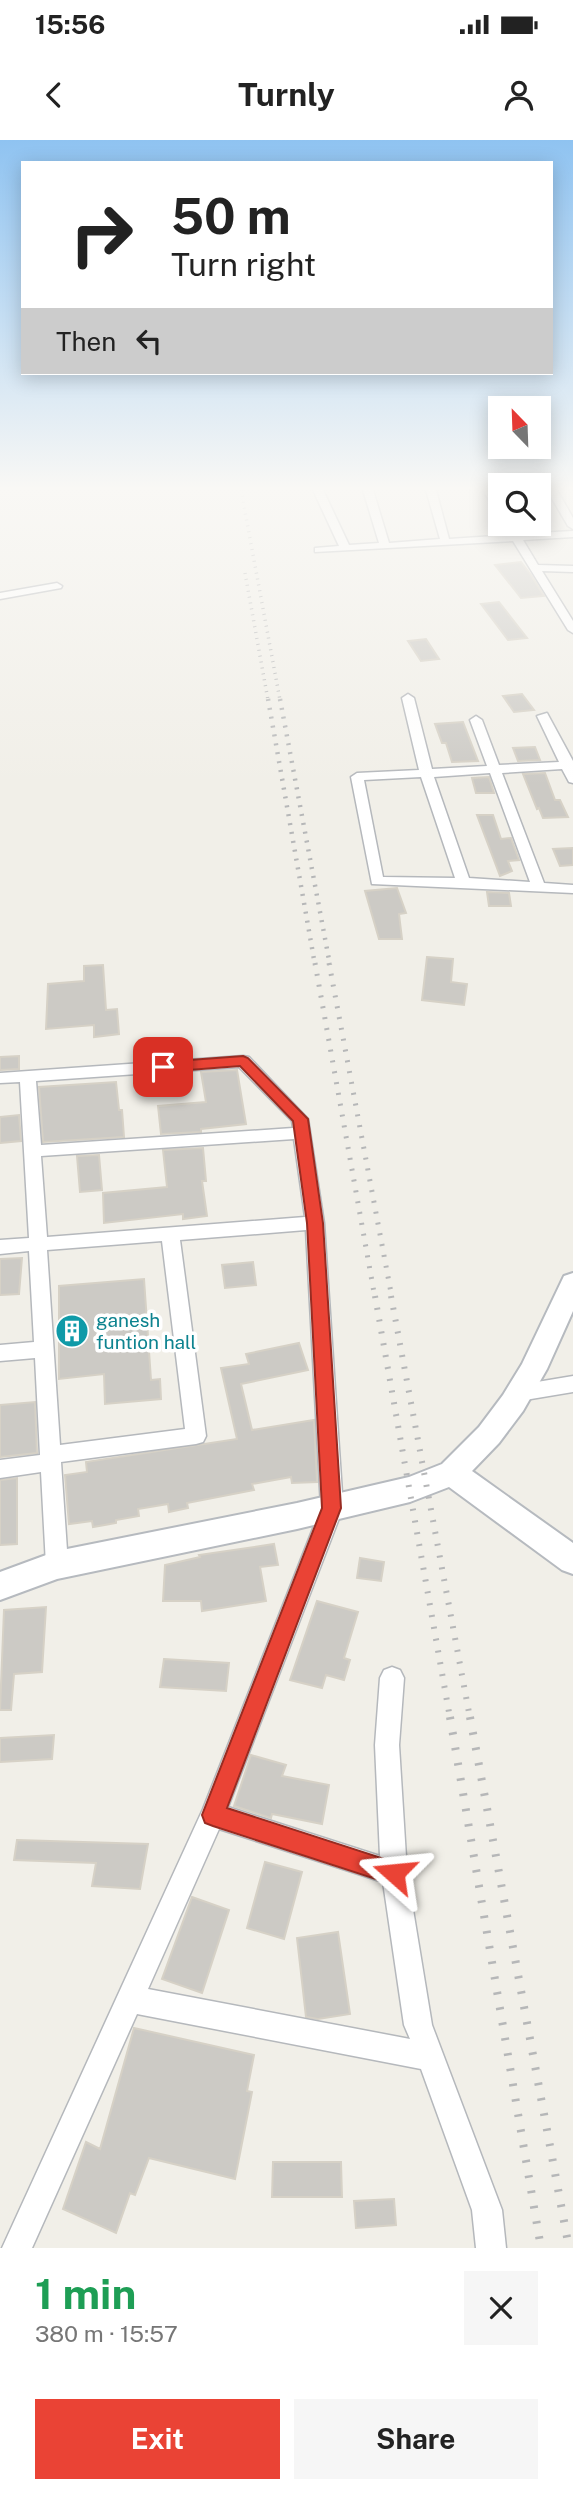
<!DOCTYPE html>
<meta charset="utf-8">
<style>
body{margin:0;font-family:"Public Sans",sans-serif;background:#f6f6f6;color:#222;height:100vh;display:flex;flex-direction:column;font-size:26px;white-space:nowrap}
*{box-sizing:border-box;margin:0}
p{font-size:23px;color:#767676}
.icon{flex:none;width:38px;height:38px;fill:none;stroke:currentColor;stroke-width:2;stroke-linecap:round;stroke-linejoin:round}
.map{position:relative;height:2108px;overflow:hidden}
.side{display:flex;flex-direction:column;background:#fff;flex:1}
.side>*{flex:none}
.hud{position:absolute;left:21px;top:21px;width:532px;height:214px;border-radius:0px;box-shadow:0 4px 18px #0003;background:#fff;color:#222;overflow:hidden}
.needle{width:46px;rotate:337deg}
.fabs{position:absolute;left:488px;top:256px;display:grid;gap:14px}
.fabs a{display:grid;place-items:center;width:63px;height:63px;border-radius:0px;background:#fff;box-shadow:0 4px 18px #0003;font-size:35px}
.pin{position:absolute;display:grid;place-items:center;width:60px;height:60px;color:#fff;margin:-30px;border-radius:14px;box-shadow:0 4px 10px #0006}
.me{position:absolute;width:77px;margin:-38px;rotate:288deg;stroke-linejoin:round;filter:drop-shadow(0 0 5px #0008)}
.turn{display:flex;align-items:center;gap:24px;height:147px;padding:0 35px;font-size:32px}
.turn .icon{width:91px;height:91px;stroke-width:2.5}
.turn b{display:block;font-size:49px;line-height:60px}
.then{display:flex;align-items:center;height:66px;padding:0 35px;background:#0003;gap:14px;font-size:26px}
.round{display:grid;place-items:center;flex:none;width:74px;height:74px;border-radius:0px;background:#f6f6f6}
.overview{display:flex;align-items:center;justify-content:space-between;height:119px;padding:0 35px}
h1{font-size:42px;font-weight:700;line-height:52px;color:#1e9e55}
.cta{display:flex;gap:14px;margin-top:auto;padding:14px 35px}
.cta a{flex:1;height:80px;border-radius:0px;background:#ea4335;color:#fff;font-size:28px;font-weight:700;line-height:80px;text-align:center}
.cta a+a{background:#f6f6f6;color:#222}
.status{display:flex;justify-content:space-between;align-items:center;height:49px;padding:0 35px;background:#fff;direction:ltr}
.status svg{height:19px;fill:currentColor}
header{display:flex;justify-content:space-between;align-items:center;height:91px;padding:0 35px;background:#fff;font-size:32px;font-weight:700}
.map>svg:first-child{display:block}
.building{fill:#cccac5;stroke:#d6d1c6;stroke-width:2}
.lines{fill:none;stroke-linecap:round;stroke-linejoin:round}
.street-casing{stroke:#b5b8bc;stroke-width:3}
.secondary-casing{stroke:#b6babf;stroke-width:4}
.street{fill:#fff;fill-rule:evenodd}
.secondary{fill:#fff;fill-rule:evenodd}
.rail-far4{stroke:#b6b7b8;stroke-width:3.5;stroke-dasharray:1 5;stroke-linecap:butt}
.rail-far3{stroke:#b6b7b8;stroke-width:4.5;stroke-dasharray:2 7;stroke-linecap:butt}
.rail-far2{stroke:#b6b7b8;stroke-width:5;stroke-dasharray:2 9;stroke-linecap:butt}
.rail-far1{stroke:#b6b7b8;stroke-width:6;stroke-dasharray:2 10;stroke-linecap:butt}
.rail{stroke:#b6b7b8;stroke-width:8;stroke-dasharray:2.5 13;stroke-linecap:butt}
.route{fill:#ea4335;stroke:#982c22;stroke-width:2}
.labels{text-anchor:middle;dominant-baseline:central;stroke-width:7;stroke-linejoin:round;paint-order:stroke}
.culture-label{font-size:19px;fill:#0d838f;stroke:#fff;text-anchor:start}
</style>
<div class="status"><b>15:56</b><svg viewBox="0 0 49 12"><path d="M0 12V9h3v3zM5 12V6h3v6zM10 12V3h3v9zM15 12V0h3v12zM26 1h20v11H26zM47 4h2v5h-2z"/></svg></div>
<header><svg class="icon" aria-label="back" viewBox="0 0 24 24"><path d="M15 5l-7 7 7 7"/></svg>Turnly<svg class="icon" aria-label="person" viewBox="0 0 24 24"><circle cx="12" cy="8" r="4"/><path d="M4 21q1-7 8-7t8 7"/></svg></header>
<div class="map">
<svg width="573" height="2108" viewBox="0 0 573 2108">
<rect width="100%" height="100%" fill="#f1efe8"/>
<!-- building -->
<path class="building" d="M521,422l10,13 13,21 -23,2 -26,-33z
M499,462l28,36 -19,2 -27,-36z
M426,499l13,20 -18,2 -13,-20z
M522,554l12,16 -20,2 -11,-16z
M463,582l15,39 -26,1 -6,-19h-4l-7,-19z
M535,607l5,13 -22,1 -5,-13z
M545,633l10,27h5l8,17 -25,1 -4,-10 -2,1 -14,-35z
M489,637l5,16h-18l-4,-15z
M477,675h16l8,24 10,-1 8,22 -11,1 4,10 -12,5z
M573,708v17l-13,1 -7,-17z
M397,748l9,25 -7,1 3,25h-23l-14,-48z
M487,752l22,1 2,13h-22z
M427,817l26,2 -2,23 16,2 -3,21 -42,-5z
M103,825l3,45 11,-1 2,25 -25,3v-12l-48,4 2,-45 36,-3v-15z
M19,916v13l-19,1v-13z
M237,930l9,54 -45,5v3l-40,2 -3,-28 48,-4 -5,-30z
M116,942l3,28h3l2,27 -81,5 -4,-55z
M19,975l2,26 -21,2v-26z
M203,1008l3,33h-4l5,35 -24,3v-5l-79,9 -1,-30 64,-6 -4,-37z
M99,1015l3,35 -22,2 -3,-36z
M22,1118l-3,36 -19,1v-36z
M253,1122l3,23 -31,3 -3,-23z
M144,1139l7,101 9,-1 1,20 -56,5 -1,-30 -45,5v-93z
M299,1203l9,27 -67,14 11,46 62,-10 3,62 -25,1 -1,-6 -39,7 2,6 -67,13 1,5 -19,4 -1,-8 -30,5 1,7 -23,4v3l-23,4 -1,-6 -23,3 -4,-49 22,-3 -1,-10 151,-23 -16,-71 28,-4 -3,-10z
M35,1262l2,51 -37,4v-52z
M17,1338v66l-17,1v-65z
M274,1404l4,21 -18,2 6,34 -64,10 -1,-10h-38l2,-36 35,-8 -1,-2z
M360,1418l24,4 -3,19 -24,-3z
M317,1461l41,11 -14,46 6,2 -6,20 -18,-5 -4,13 -32,-8z
M46,1467l-4,65 -28,2 -3,36h-11l4,-100z
M164,1519l65,4 -3,28 -66,-4z
M54,1595l-2,24 -52,3v-24z
M251,1615l35,10 -4,11 47,9 -7,39 -50,-10 -1,4 -37,-12z
M17,1700l131,4 -8,45 -48,-3 4,-23 -82,-3z
M265,1722l37,10 -18,67 -37,-11z
M192,1757l37,13 -27,83 -40,-14z
M338,1792l12,82 -32,5 -12,-2 -9,-79z
M134,1888l120,27 -7,36 5,1 -17,87 -86,-21 -14,37 -5,-2 -14,40 -53,-24 23,-67 14,7z
M273,2022h68l1,35h-70z
M394,2059l2,26 -40,3 -2,-27z"/>
<g class="lines">
<defs>
<path id="street" d="M313,350h10l26,55 30,-2 -16,-53h10l16,53 51,-4 -14,-49h10l13,49 61,-4 -8,-12h10l7,11 54,-3v6l-50,3 15,25 35,1v6l-31,-1 31,50v12l-5,-3 -55,-89 -198,11v-4l24,-2z
M483,350h10l7,14v11l-3,-1z
M547,350h10l16,28v11l-5,-3z
M57,443l5,3 -1,2 -61,11v-6z
M408,554l6,4 18,71 55,-3 -17,-46 6,-4 6,4 17,45 60,-3 -22,-46 10,-3 26,48v22l-4,-1 -7,-13 -60,4 42,110 29,2v8l-201,-9 -21,-107 6,-4 62,-3 -17,-72zM490,633l40,109 -61,-4 -35,-101zM421,637l34,101 -72,-1 -19,-97z
M243,916l6,1 59,62 16,104 19,285 -115,299 152,49 -5,-111 5,-67 4,-8 8,-3 8,3 4,8 -5,67 8,128 25,152 70,185 4,38h-30l-4,-38 -51,-141 -284,-55 -105,234h-30l201,-439 118,-301 -15,-278 -126,10 26,196 -3,6 -7,2 -135,18 7,103 -3,7 -8,3 -8,-3 -3,-7 -5,-93 -41,6v-18l40,-5 -5,-97 -35,3v-16l34,-3 -5,-91 -29,3v-14l29,-2 -9,-156 -20,1v-10zM239,927l53,54 1,7 -252,17 -5,-64zM294,999l11,78 -258,20 -6,-81zM162,1101l23,188 -125,16 -13,-195zM219,1689l164,53 21,143 6,14 -262,-50z
M573,1236v16l-54,9 -7,-2 -3,-6 3,-6 7,-2z"/>
<path id="secondary" d="M573,1133v38l-26,58 -24,42 -24,32 -27,28 101,72v31l-11,-4 -113,-83 -39,15 -113,27 -240,50 -57,21v-28l57,-21 240,-48 112,-26 33,-13 37,-37 24,-32 19,-31 42,-88z"/>
</defs>
<!-- street casing -->
<use href="#street" class="street-casing"/>
<!-- secondary casing -->
<use href="#secondary" class="secondary-casing"/>
<!-- street -->
<use href="#street" class="street"/>
<!-- secondary -->
<use href="#secondary" class="secondary"/>
<!-- rail-far4 -->
<path class="rail-far4" d="M241,350l39,210
M245,433l23,127"/>
<!-- rail-far3 -->
<path class="rail-far3" d="M268,559l47,266
M280,559l50,266"/>
<!-- rail-far2 -->
<path class="rail-far2" d="M315,823l60,335
M329,823l63,335"/>
<!-- rail-far1 -->
<path class="rail-far1" d="M375,1156l75,422
M391,1156l79,422"/>
<!-- rail -->
<path class="rail" d="M450,1577l91,531
M470,1577l99,531"/>
</g>
<!-- sky -->
<linearGradient id="sky" x2="0" y2="1"><stop stop-color="#8fc3f1"/><stop offset="0.54" stop-color="#f9f8f5"/><stop offset="1" stop-color="#f9f8f5" stop-opacity="0"/></linearGradient>
<rect width="573" height="645" fill="url(#sky)"/>
<!-- route -->
<path class="route" d="M243,916l5,2 60,61 15,104 18,285 -114,300 176,57 3,8 -3,8 -9,4 -181,-59 -8,-3 -3,-8 120,-307 -15,-285 -14,-102 -53,-55 -77,6 -8,-5 8,-5z"/>
<!-- icons -->
<defs>
<symbol id="building-disc" viewBox="-11 -11 22 22"><circle r="9.5" fill="#0f9aa8" stroke="#fff"/><path d="M-4-6H4V6H1V3H-1V6H-4ZM-2.5-4.3h1.7v1.8h-1.7ZM.8-4.3h1.7v1.8H.8ZM-2.5-1h1.7V.8h-1.7ZM.8-1h1.7V.8H.8Z" fill="#fff"/></symbol>
</defs>
<g fill-rule="evenodd">
<use href="#building-disc" x="53" y="1172" width="38" height="38"/>
</g>
<g class="labels">
<!-- culture labels -->
<g class="culture-label">
<text x="96" y="1180">ganesh<tspan x="96" dy="22">funtion hall</tspan></text>
</g>
</g>
</svg>
<div class="fabs">
<a><svg class="needle" viewBox="-14 -14 28 28"><path d="M0-13l5 13h-10z" fill="#e53935"/><path d="M0 13l5-13h-10z" fill="#767676"/></svg></a>
<a><svg class="icon" aria-label="search" viewBox="0 0 24 24"><circle cx="10" cy="10" r="6"/><path d="M15 15l6 6"/></svg></a>
</div>
<div class="pin" style="left:163px;top:927px;background:#d93025"><svg class="icon" aria-label="arrive" viewBox="0 0 24 24"><path d="M6 21V4h12l-3 4 3 4H6"/></svg></div>
<svg class="me" style="left:394px;top:1733px" viewBox="-20 -20 40 40"><path d="M0-17L14 15 0 8-14 15z" fill="#ea4335" stroke="#fff" stroke-width="4"/></svg>
<div class="hud">
<div class="turn"><svg class="icon" aria-label="right" viewBox="0 0 24 24"><path d="M7 20v-9h11M14 6l5 5-5 5"/></svg><div><b>50 m</b>Turn right</div></div>
<div class="then">Then<svg class="icon" aria-label="left" viewBox="0 0 24 24"><path d="M17 20v-9H6M10 6l-5 5 5 5"/></svg></div>
</div>
</div>
<section class="side">
<div class="overview"><div><h1>1 min</h1><p>380 m · 15:57</p></div><a class="round"><svg class="icon" aria-label="close" viewBox="0 0 24 24"><path d="M6 6l12 12M18 6L6 18"/></svg></a></div>
<div class="cta"><a>Exit</a><a>Share</a></div>
</section>
